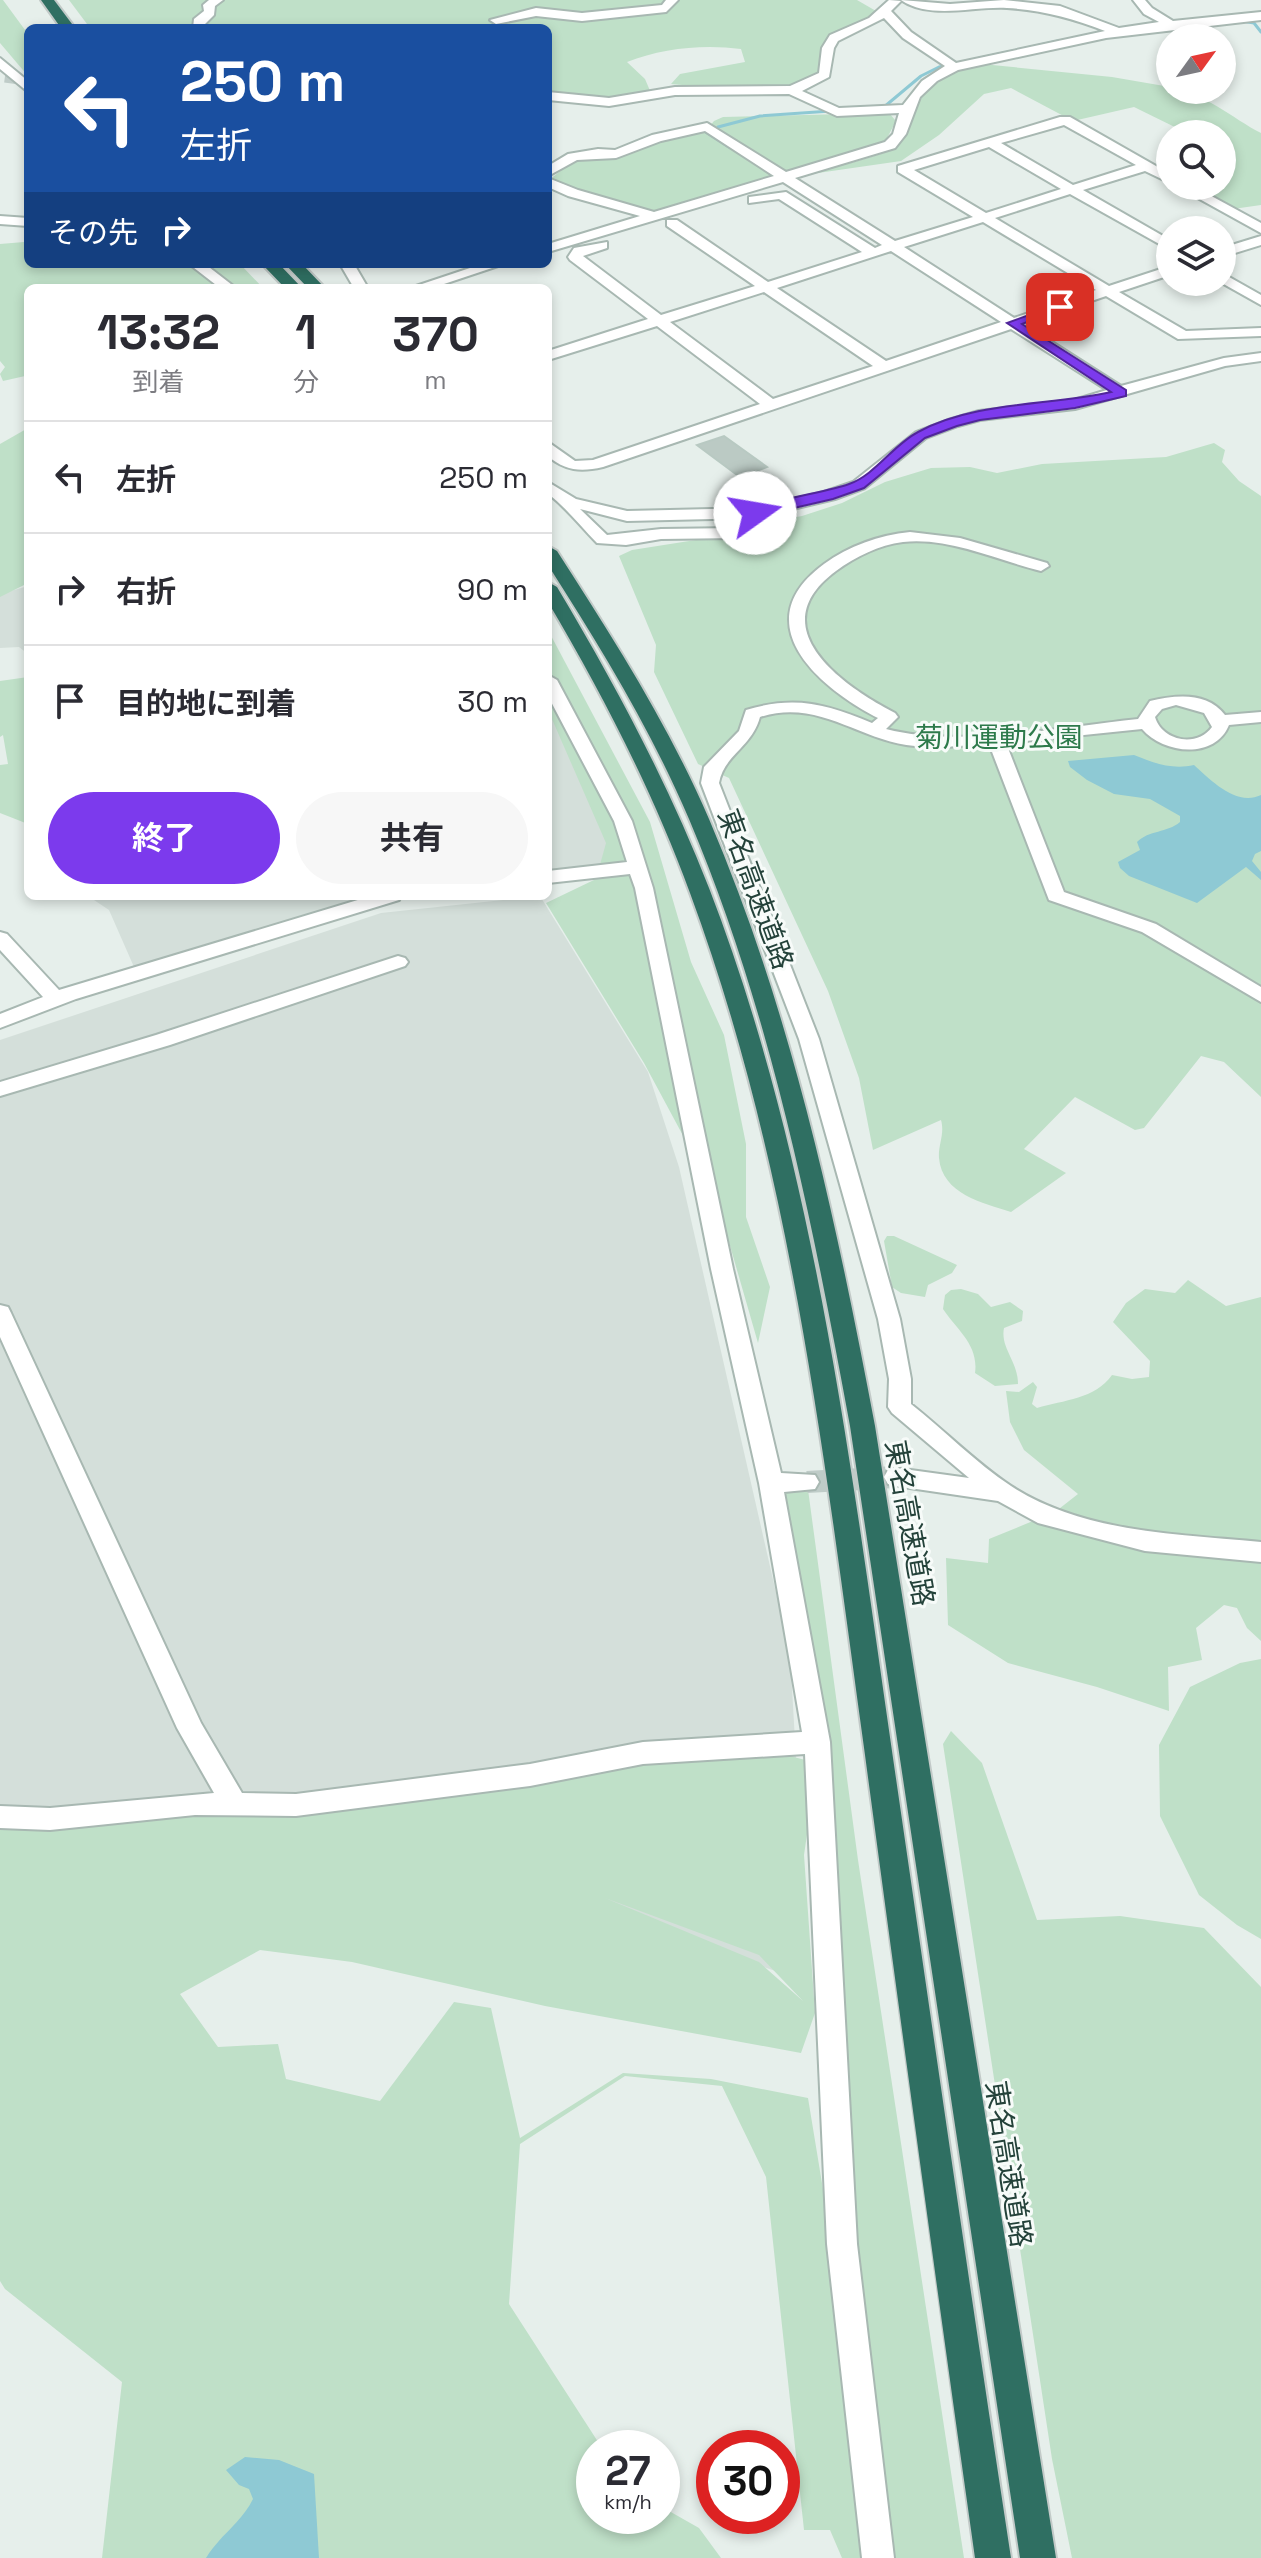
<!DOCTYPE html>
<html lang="ja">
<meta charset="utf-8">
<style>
body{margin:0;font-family:"Space Grotesk","Noto Sans JP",sans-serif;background:#f7f7f7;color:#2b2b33;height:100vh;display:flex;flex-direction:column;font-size:30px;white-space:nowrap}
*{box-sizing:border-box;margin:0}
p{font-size:26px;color:#7c7c81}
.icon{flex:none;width:44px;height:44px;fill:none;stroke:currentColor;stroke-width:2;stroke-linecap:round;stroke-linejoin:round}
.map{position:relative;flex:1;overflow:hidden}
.details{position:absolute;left:24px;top:284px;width:528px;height:616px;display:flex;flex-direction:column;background:#fff;border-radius:12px;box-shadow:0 4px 12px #0003}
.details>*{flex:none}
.banner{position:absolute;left:24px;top:24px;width:528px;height:244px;border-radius:12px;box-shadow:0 4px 12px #0003;background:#1a4fa0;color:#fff;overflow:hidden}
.needle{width:52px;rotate:57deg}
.fabs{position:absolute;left:1156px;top:24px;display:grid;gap:16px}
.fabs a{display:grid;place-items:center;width:80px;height:80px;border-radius:50%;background:#fff;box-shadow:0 4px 12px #0003;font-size:40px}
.speed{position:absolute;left:576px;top:2430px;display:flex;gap:16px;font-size:40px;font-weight:700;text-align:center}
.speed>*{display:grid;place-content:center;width:104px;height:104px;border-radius:50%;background:#fff;box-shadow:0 4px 12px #0003;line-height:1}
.speed small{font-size:20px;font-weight:400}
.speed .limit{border:12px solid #d22;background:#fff;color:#111}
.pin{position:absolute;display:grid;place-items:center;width:68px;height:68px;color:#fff;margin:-34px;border-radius:16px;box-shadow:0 4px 12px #0006}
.me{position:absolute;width:88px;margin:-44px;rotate:77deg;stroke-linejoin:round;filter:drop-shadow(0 0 6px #0008)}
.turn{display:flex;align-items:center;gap:28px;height:168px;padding:0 24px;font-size:36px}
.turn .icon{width:104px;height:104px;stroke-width:2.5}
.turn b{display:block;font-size:56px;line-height:68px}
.then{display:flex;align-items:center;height:76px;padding:0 24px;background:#0003;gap:16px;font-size:30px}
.eta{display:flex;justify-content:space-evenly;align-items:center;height:136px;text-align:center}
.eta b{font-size:48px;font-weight:700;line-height:56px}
.primary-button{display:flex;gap:16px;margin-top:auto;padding:16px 24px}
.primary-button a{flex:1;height:92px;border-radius:48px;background:#7c3aed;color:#fff;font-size:32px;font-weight:700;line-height:92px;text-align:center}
.primary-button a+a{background:#f7f7f7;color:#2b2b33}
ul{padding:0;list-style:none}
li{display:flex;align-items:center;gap:24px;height:112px;padding:0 24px;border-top:2px solid #e1e1e2}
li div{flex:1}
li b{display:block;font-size:30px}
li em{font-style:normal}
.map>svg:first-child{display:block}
.built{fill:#d4dfda}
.green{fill:#bfe0c8;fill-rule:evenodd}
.water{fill:#8ec9d4}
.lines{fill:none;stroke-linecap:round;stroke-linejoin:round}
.stream{stroke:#8ec9d4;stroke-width:3}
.building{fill:#bbcac4;stroke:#b8c9c2;stroke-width:2}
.minor-tunnel-far1{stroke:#bfccc8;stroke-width:13;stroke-dasharray:13 7;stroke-linecap:butt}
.minor-tunnel{stroke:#bfccc8;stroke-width:22;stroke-dasharray:22 11;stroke-linecap:butt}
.minor-casing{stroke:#a8b8b2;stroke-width:4}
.highway-casing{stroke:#c2cac8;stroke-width:4}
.minor{fill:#fff;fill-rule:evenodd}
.highway{fill:#2f6f62;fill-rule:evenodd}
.route{fill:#7c3aed;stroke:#51269a;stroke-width:2}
.labels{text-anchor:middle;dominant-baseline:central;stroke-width:6;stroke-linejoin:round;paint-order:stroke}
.park-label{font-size:28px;fill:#2d7a4b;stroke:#f7fbf9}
.street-label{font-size:28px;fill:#24423a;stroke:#f7fbf9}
</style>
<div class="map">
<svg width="1261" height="2558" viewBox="0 0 1261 2558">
<rect width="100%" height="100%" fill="#e6efeb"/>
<!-- built -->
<path class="built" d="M28,586v68l-9,-7 -19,1v-54z
M548,688l74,175 -74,8z
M88,896h289l-243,71 -25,-57z
M540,896l108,176 31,95 111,487 19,328 -466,-153 -343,20v-809l381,-127z"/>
<!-- green -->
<path class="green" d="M0,0h3l25,34v42l-28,-33z
M69,0h788l19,11 -8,9 -40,17 -7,14 2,14c-4,5 -8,11 -13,14 -32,18 -102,8 -139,5l9,-10 65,-12 -4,-13c-37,-5 -79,-1 -114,13l18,17 6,14 -61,7 -42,-5v-67h-458z
M982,64l130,13 58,10v3c32,0 63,29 91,43v72l-28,4 -42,-23h31v-25l8,-3 -8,-5v-19h-33l-55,-27 -61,14 -62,-33 -27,6 -45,41 -38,26 -97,14c22,-6 72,-17 90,-27 16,-9 16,-28 21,-43 10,-27 42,-37 67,-41z
M889,113l7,8 -11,21 -233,70 -104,-31 26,-21 64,-10 14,-7 57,-16 5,-6 9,-4z
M28,238v26h212l23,24h-235v48h-4l1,40 -22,5 -3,-7 5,-7 -5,-6v-117l24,-2z
M28,428v155l-28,14v-153z
M1214,443l11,7 -3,12 17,19 22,15v601l-37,-35 -23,-6 -57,72 -9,2 -60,-33 -51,52 42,24 -55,39c-28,-9 -69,-18 -72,-54 -1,-13 6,-24 2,-38l-68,30 -14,-72 -31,-87 -99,-213 -31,-14 -44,-92 2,-27 -37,-89 13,-6 89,-14 35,-12 46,-8 40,-13 43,-21 46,-14 39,-1 27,6 45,-9 124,-7z
M548,630l102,192 41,140 33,73 22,109v73l24,70 -12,56 -42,-146 -72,-134 -98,-160 50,-24 10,-36 -58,-133z
M28,677v147l-28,-11v-48l8,-1 -5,-29 -3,2v-56z
M887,1236h7l63,29 -5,8 -24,12 -3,12 -24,-4 -9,-6 -8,-46z
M1188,1280l38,26 35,-9v344l-14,-13 -10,-20 -13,-3 -28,23 6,32 -34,7 1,44 -72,-24 -89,-24 -60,-38 -2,-67 42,5 1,-24 66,-27 23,-18 -54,-44 -14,-28 -4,-31 13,1 14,-10 4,5 -5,17 5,4c27,-8 58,-9 75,-33l20,4 17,-2 1,-16 -37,-39 13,-19 19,-14 30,4z
M961,1289l17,5 13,13 19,-5 13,9 -1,10 -18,7c-4,20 14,33 14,56l-23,2 -20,-13c4,-28 -18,-43 -32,-64l2,-14 6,-5z
M807,1482l51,378 106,698h-122l-12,-28h-26l-38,-353 -44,-91 -97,-10 -105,68 -11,160 93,144h-8v68h68v-9l37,21 22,30h-619l20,-176 -117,-93 -5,-8v-463l234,-14 517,-58 62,16 -42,-279zM814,1786l51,659 -57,-347 -97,-19 -88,-6 -103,65 -29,-130 -37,-6 -74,99 -94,-22 -8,-35 -60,3 -38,-53 80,-44 92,12 193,44 256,47 14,-40 -11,-158zM605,1898l154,57 44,46 -44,-39z
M1261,1659v280l-24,-14 -38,-30 -39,-79 -1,-71 31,-58 50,-24z
M951,1731l31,32 55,157 83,-4 84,12 57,59v571h-189l-20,-99 -109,-715z"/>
<!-- water -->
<path class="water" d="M1134,755c20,8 38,15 60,10 17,15 42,42 67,30v56l-6,3 -3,7 9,11v8l-15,-13 -49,36 -68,-27 -9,-8 -2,-6 22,-12 -3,-8c12,-12 30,-9 43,-20v-6l-30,-17 -36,-5 -27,-14 -17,-13 -2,-6z
M245,2457l34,3 35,14 5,84h-113c14,-23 35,-35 47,-59l-4,-10 -10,-4 -13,-15z"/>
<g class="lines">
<!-- stream -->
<path class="stream" d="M1242,21l12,2 7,9
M884,107l37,-31 18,-9 119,-26
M718,127l42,-11 71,-5
M706,132l23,15"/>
</g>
<!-- building -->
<path class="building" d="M724,436l43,31 -27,10 -43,-32z"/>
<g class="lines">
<!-- minor-tunnel-far1 -->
<path class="minor-tunnel-far1" d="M5,76l23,3"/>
<!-- minor-tunnel -->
<path class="minor-tunnel" d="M807,1482l89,-5"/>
<defs>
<path id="minor" d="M209,0h14l-8,6 -1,9 -9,9 8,4h-20l1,-9 10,-8 -1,-6z
M666,0h12l-12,12 -84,9 -46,-5 -40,8 -6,-4 46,-12 46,5 80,-8z
M889,0l12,1 -10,10 20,21 45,31 149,-32c-33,-13 -63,-21 -98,-23 -34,-2 -77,12 -106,-8l49,4 54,-4 56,6 59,22 40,-6 -15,-8 -11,-14h12l7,8 21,13 88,-9v8l-155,18 -148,32 -21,11 -17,16 -14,37 -11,14 -100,30 100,63 78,-24 -75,-45v-6l162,-49h10l100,57v9l-25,-12 -62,19 87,50v10l-100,-56 -75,24 114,68 61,-20v9l-51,17 67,39 75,-3v8l-83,3 -72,-43 -82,28 97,62 103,-28 37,-5v8l-36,5 -150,43 -95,11 -22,6 -32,12 -61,50 -30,11 -80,19 -128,3 -47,-12 27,26 54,-6 76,-1 8,5 -8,5 -76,1 -35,6 -29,-2c-16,-16 -31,-36 -49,-49v-12l28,17 51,12 128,-3 69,-16 29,-10 63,-50 32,-12 31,-9 95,-11 33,-10 -96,-61 -408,138c-22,5 -38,4 -55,-11v-14l27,19 18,-1 167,-56 -103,-78 -109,34v-9l100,-32 -78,-59 -2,-3 6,-9 33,-6v6l-24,8 78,59 94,-29 -88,-60v-6h10l91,62 94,-30 -83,-53 -30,4v-6l37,-5 89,56 7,-3 -99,-63 -235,70v-8l92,-28 -72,-20 -20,-9v-9l30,12 76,22 120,-36 -69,-45 -44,10 -45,17 -39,2 -29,16v-10l20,-12 30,-5 17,1 37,-15 55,-12 79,49 99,-30 8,-8 6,-21 -62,3 -48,-22 -114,1 -66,11 -61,-6v-8l61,6 66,-11 115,-1 29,-13 3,-25 8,-13 39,-17zM884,18l19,20 42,28 -23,15 -19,24 -64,3 -37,-17 27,-14 5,-29 4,-7zM1064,125l72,40 -63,20 -72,-42zM989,147l72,42 -75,24 -72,-43zM983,222l113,68 -82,28 -110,-71zM891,251l110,71 -115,39 -109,-73zM764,292l109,74 -100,33 -103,-77z
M0,58l28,23v11l-28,-23z
M1176,186h17l68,37v10z
M0,216l28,2v8l-28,-2z
M1261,236v9l-39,12v-9z
M189,264h16l31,24h-16z
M340,264h14l14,24h-14z
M482,264h22l-72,24h-22z
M1222,273l39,22v10l-41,-23z
M910,532l50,6 87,25 2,3 -8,5c-45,-11 -91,-34 -138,-29 -24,3 -48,15 -67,29 -76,56 5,114 59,142l3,4 -12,12c73,19 177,-2 252,-10l12,-18c25,-6 57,-10 75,14l36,-3v10l-32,3c-14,35 -66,29 -87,4l-136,14 58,149 92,32 105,63v15l-119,-70 -93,-32 -60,-156c-24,1 -50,5 -74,2 -56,-5 -96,-48 -155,-29 -8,30 -36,38 -41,66l100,256 81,280 11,60v25c33,26 65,59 100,82 72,47 167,48 250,56v20l-116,-11 -107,-28 -40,-22 -102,-15 -8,-2 -4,-7 4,-7 8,-2 73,10 -77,-65 -4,-6 1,-28 -11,-60 -79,-280 -98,-256 3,-16 35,-36 7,-21c49,-15 80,-6 126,13l6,-5c-62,-32 -133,-96 -54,-154 25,-18 55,-29 86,-32zM1176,705l28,8 8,14c-15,21 -50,14 -57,-10l7,-8z
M548,675l9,5 75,141 21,67 80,381 48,204 34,2 4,7 -4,7 -31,3 46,250 27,502 37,314h-32l-35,-314 -22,-490 -162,10 -113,22 -234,30 -101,-1 -145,15 -50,-2v-22l50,2 164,-15 -37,-65 -177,-391v-32l8,2 3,6 190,410 41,70 54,1 234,-30 113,-22 159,-10 -43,-249 -48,-214 -76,-381 -5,-14 -82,9v-12l79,-9 -13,-41 -66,-125z
M371,896h30l-2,4 -323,99 -76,29v-14l43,-17 -43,-47v-18l7,2 52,56z
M398,956l7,2 3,4 -3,4 -235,79 -170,51v-14l156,-47z"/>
<path id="highway" d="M41,0h13l21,28h-14z
M262,264h17l23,24h-17z
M285,264h17l23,24h-17z
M548,546l9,5c56,87 111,173 152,268 83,194 127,401 166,607l181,1132h-36l-170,-1132c-38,-206 -79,-414 -161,-607 -39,-91 -88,-171 -141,-254z
M548,582l9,5c58,97 111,196 152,301 106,274 142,581 184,870 39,267 77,533 118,800h-36c-38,-267 -74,-535 -110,-803 -40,-289 -73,-587 -175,-862 -37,-101 -87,-198 -142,-291z"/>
</defs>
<!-- minor casing -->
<use href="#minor" class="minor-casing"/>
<!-- highway casing -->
<use href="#highway" class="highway-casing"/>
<!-- minor -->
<use href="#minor" class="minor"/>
<!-- highway -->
<use href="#highway" class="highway"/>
</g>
<!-- route -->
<path class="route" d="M1056,305l10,2 -44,17 104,66v6l-51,12 -95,12 -23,6 -32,12 -61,50 -31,11 -78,18 -6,-4c16,-13 76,-20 100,-29 26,-9 44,-39 69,-52 57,-31 131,-26 193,-40l-104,-69z"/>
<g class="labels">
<!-- park labels -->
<g class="park-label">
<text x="999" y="737">菊川運動公園</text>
</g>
<!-- street labels -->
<g class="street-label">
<text transform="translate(756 889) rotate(70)">東名高速道路</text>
<text transform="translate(910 1523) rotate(80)">東名高速道路</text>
<text transform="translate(1009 2164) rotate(81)">東名高速道路</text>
</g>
</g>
</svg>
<div class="fabs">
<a><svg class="needle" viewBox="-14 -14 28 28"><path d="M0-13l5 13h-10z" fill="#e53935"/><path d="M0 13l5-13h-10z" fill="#7c7c81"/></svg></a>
<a><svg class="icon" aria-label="search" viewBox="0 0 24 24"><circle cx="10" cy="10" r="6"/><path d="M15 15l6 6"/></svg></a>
<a><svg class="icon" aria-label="layers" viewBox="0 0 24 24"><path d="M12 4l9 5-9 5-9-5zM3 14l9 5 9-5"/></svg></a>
</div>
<div class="speed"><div>27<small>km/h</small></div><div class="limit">30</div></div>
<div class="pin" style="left:1060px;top:307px;background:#d93025"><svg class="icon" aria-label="arrive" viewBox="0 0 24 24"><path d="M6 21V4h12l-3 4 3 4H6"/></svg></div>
<svg class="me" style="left:755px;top:513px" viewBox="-20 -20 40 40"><circle r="19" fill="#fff"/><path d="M0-13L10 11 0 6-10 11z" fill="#7c3aed"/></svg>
<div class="banner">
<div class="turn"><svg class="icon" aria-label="left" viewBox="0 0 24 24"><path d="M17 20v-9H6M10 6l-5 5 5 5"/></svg><div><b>250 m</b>左折</div></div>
<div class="then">その先<svg class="icon" aria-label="right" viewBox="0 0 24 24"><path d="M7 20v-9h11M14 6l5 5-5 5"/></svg></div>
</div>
<section class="details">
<div class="eta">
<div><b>13:32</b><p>到着</p></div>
<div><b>1</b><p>分</p></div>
<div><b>370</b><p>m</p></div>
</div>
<ul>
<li><svg class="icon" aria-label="left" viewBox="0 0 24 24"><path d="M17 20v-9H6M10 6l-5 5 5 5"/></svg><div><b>左折</b></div><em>250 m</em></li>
<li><svg class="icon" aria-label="right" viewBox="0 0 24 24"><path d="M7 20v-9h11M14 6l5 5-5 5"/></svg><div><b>右折</b></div><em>90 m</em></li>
<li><svg class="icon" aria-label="arrive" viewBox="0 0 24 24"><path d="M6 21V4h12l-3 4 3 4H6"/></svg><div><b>目的地に到着</b></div><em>30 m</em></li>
</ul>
<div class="primary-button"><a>終了</a><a>共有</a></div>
</section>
</div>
